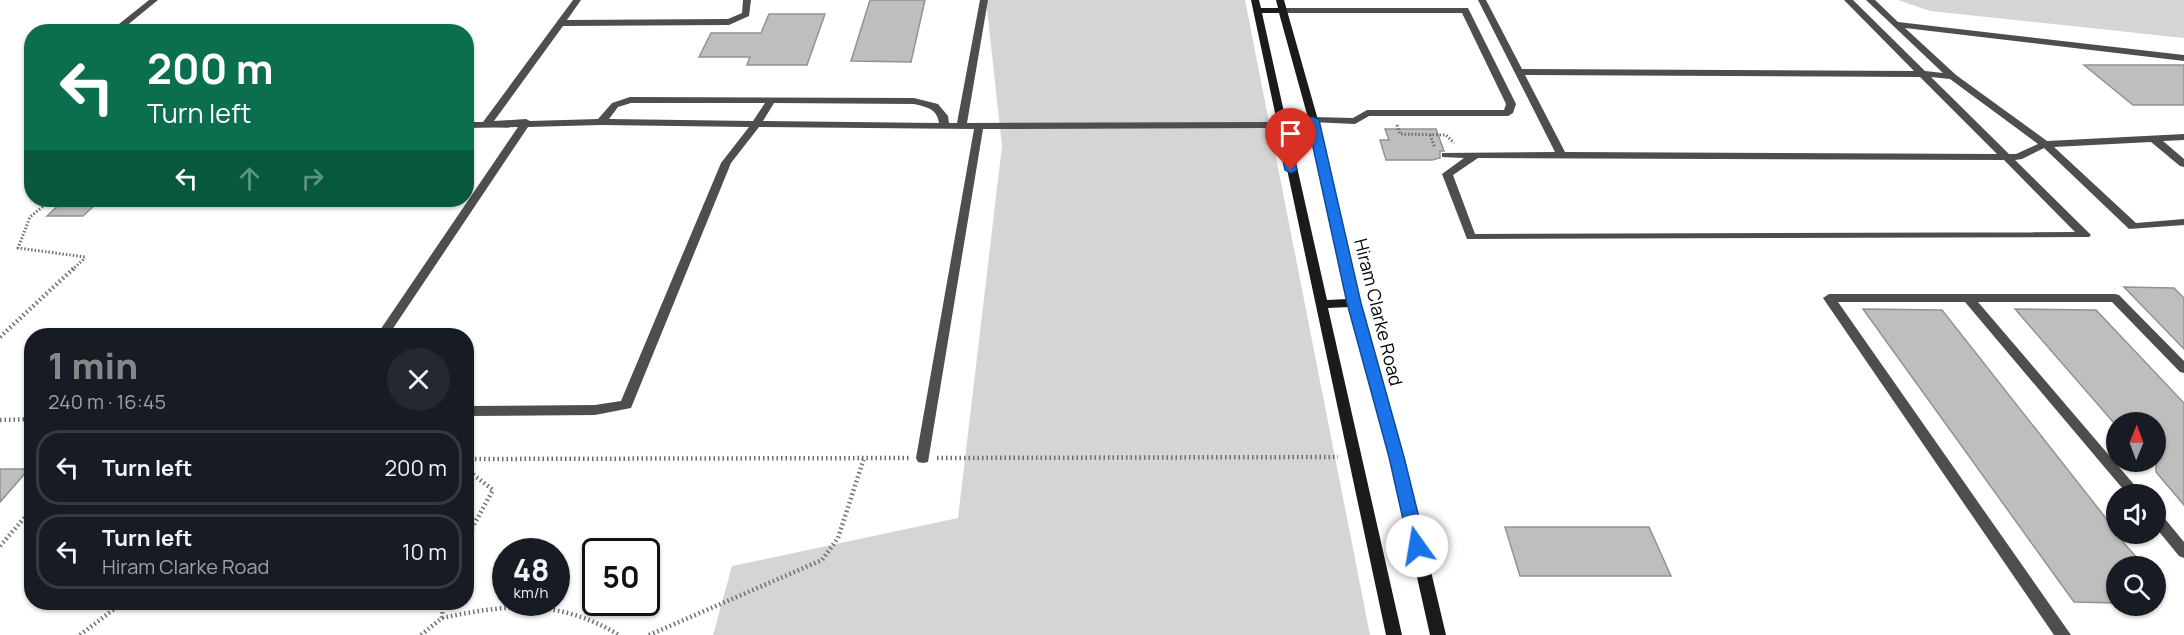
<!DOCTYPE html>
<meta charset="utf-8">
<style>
body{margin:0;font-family:Manrope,sans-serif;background:#242831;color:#f1f3f6;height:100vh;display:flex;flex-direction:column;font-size:22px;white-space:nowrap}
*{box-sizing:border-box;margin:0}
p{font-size:20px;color:#9ea1a6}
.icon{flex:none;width:33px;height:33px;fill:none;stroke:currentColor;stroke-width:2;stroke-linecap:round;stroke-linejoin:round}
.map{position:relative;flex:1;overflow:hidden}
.side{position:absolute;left:24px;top:328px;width:450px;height:282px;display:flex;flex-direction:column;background:#171b24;border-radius:24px;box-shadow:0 2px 4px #0004}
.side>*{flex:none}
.hud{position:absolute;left:24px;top:24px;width:450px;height:183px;border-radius:24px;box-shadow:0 2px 4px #0004;background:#0b6e4f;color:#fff;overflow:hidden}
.needle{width:39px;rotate:1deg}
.controls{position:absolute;left:2106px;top:412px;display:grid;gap:12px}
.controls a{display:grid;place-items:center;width:60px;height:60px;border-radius:50%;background:#171b24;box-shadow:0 2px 4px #0004;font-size:30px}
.speed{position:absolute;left:492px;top:538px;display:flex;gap:12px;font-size:30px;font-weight:700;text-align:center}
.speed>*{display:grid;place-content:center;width:78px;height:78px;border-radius:50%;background:#171b24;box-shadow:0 2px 4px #0004;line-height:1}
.speed small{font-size:15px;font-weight:400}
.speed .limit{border:3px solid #111;border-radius:9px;background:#fff;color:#111}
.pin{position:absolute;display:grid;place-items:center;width:51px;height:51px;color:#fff;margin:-62px -26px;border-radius:50% 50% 50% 0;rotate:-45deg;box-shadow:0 0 6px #0007}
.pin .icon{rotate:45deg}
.me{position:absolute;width:66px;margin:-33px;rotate:347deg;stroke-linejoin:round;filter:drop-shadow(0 0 4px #0008)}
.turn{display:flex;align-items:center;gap:21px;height:126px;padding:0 24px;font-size:27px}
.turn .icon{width:78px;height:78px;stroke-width:2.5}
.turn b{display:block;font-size:42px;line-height:51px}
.lanes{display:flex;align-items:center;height:57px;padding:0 24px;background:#0003;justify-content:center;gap:30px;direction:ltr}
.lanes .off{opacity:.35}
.round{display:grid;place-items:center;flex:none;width:63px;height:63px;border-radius:32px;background:#242831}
.head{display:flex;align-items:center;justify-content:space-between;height:102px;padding:0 24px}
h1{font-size:36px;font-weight:800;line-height:45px;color:#858687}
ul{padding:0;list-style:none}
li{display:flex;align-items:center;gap:18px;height:75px;margin:0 12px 9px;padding:0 12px;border:3px solid #363941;border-radius:24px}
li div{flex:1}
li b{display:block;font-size:22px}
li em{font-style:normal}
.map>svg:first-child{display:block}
.green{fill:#d5d5d5}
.building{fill:#bebebe;stroke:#929292;stroke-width:1.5}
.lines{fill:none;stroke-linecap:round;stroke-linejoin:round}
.path-far1{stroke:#707070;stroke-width:3;stroke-dasharray:1.5 2;stroke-linecap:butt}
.path{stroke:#707070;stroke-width:4.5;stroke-dasharray:1.5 3;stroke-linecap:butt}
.service{fill:#4e4e4e;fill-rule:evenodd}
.secondary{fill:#1b1b1b;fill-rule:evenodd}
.route{fill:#1a73e8;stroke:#114b97;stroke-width:1.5}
.labels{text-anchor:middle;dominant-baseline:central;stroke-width:6;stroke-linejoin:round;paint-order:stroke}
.street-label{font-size:18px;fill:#000;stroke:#fff}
</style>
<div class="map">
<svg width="2184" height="635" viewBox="0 0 2184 635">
<rect width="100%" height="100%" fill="#fff"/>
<!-- green -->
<path class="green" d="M986,0h259l125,635h-657l19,-69 226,-48 44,-372z
M1898,0h286v38l-254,-27z"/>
<!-- building -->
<path class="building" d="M870,0h55l-14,62 -60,-1z
M769,14h56l-18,51h-60l3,-8h-51l12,-24h50z
M2084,65h100v40h-51z
M1385,129h51l8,22h-4v7l-8,2h-46l-6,-20h9z
M64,200h36l-17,16h-36z
M2124,287l50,1 10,10v51z
M1863,309l79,1 174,221v3l29,33h-29v36l-42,-1z
M2015,309l81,1 88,93v102l-28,-33v-49h-42z
M0,469h29l-29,33z
M1505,527h144l22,49h-151z"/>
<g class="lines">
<!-- path-far1 -->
<path class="path-far1" d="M1397,125l3,9 46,1 8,8
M1430,135l5,13
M51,200l-21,17 -12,31 67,9
M72,270l13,-12"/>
<!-- path -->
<path class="path" d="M0,337l74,-69
M0,420l32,-1
M937,458l401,-1
M466,459l443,-1
M466,469l27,21 -27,49
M0,546l32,-37
M442,618c64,-14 118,-19 177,17
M80,635l42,-32
M421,635l21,-17 1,-15
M649,635l173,-75 16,-22 26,-80"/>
<!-- service -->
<path class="service" d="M149,0h9l-39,32h-10z
M573,0h8l-14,20 161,-1 14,-6 1,-13h8l-2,16 -20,9 -166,1 -69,95 32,-2 4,2 68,-2 14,-16 18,-6 284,1 24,6 10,12 1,7h8l23,-123h8l-21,123 314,-1 5,3 -5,3 -298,1 -55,333 -5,1 -5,-1 -2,-4 58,-329 -215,-2 -28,36 -100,245 -36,7 -129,1v-10l129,-1 26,-4 100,-238 28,-36 -148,-2 -73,2 -140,209h-12l142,-209 -52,1v-6h17zM631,103h134l-12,18 -144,-2 9,-12zM774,103l140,1c12,3 23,4 25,19l-176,-2z
M1478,0h8l36,69 392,2 -70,-71h9l72,71 18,2 -77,-73h9l23,22 286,33v6l-279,-33 51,47 91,66 137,-7v6l-21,1 21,18v8l-4,-1 -29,-24 -97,5 82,76 48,-4v6l-55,4 -85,-81 -22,11 -7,1 74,73 2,2 -2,2 -622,2 -25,-65 22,-16 -22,-1v-4l113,-1zM1525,75l395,2 77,77 -432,-2zM1931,77l19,2 88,65 -22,10h-7zM1478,158l526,2 71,72 -600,2 -22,-59z
M1280,8h188l48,96 -3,9 -5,3h-139l-14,8 -45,-2 -2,-2 5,-3 40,1 14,-8h137l2,-6 -44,-91h-179l-3,-1z
M1829,294h286l4,1 65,66v12l-4,-1 -68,-70h-134l165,193h-15l-163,-193h-127l233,333h-17l-229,-334 -2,-3z
M2156,512l5,2 23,28v16l-5,-2 -23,-28z"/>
<!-- secondary -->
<path class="secondary" d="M1251,0h8l2,8h17l-2,-8h8l34,120 42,183 44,154 42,178h-16l-40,-178 -41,-150 -21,1 74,327h-16zM1262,13h17l29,105 -22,3zM1309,124l38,175 -20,1 -39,-173z"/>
</g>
<!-- route -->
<path class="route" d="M1313,117l6,3 42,183 43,154 22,89 -3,5h-12l-2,-5 -20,-89 -42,-154 -39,-179 -21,3 10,43 -6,3 -6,-3 -9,-45 5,-3z"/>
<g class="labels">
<!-- street labels -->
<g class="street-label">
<text transform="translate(1379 312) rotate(76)">Hiram Clarke Road</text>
</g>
</g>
</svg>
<div class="controls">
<a><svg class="needle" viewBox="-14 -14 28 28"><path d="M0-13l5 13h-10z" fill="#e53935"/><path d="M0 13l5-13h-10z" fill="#9ea1a6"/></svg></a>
<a><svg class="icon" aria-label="sound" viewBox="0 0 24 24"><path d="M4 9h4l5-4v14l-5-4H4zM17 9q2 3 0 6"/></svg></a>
<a><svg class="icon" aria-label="search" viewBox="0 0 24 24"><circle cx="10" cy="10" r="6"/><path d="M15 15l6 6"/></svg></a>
</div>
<div class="speed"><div>48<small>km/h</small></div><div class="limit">50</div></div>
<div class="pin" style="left:1291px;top:170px;background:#d93025"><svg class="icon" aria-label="arrive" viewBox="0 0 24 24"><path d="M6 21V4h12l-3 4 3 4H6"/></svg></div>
<svg class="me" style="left:1417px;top:546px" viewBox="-20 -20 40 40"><circle r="19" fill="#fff"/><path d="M0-13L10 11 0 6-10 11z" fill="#1a73e8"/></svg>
<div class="hud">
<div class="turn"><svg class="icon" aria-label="left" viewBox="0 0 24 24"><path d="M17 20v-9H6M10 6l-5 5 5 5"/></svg><div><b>200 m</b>Turn left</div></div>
<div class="lanes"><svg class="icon" aria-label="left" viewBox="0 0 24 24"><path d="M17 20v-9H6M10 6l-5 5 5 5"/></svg><svg class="icon off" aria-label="ahead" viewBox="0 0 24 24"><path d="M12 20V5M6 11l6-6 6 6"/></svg><svg class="icon off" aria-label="right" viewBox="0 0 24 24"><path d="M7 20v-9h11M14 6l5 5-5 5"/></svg></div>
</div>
<section class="side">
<div class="head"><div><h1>1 min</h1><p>240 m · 16:45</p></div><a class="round"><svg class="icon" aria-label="close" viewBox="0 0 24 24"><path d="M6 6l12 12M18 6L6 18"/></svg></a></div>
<ul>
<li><svg class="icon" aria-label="left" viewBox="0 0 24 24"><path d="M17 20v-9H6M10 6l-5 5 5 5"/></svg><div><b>Turn left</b></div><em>200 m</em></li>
<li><svg class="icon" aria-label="left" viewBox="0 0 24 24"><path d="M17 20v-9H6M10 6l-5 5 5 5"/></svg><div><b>Turn left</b><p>Hiram Clarke Road</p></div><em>10 m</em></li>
</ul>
</section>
</div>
